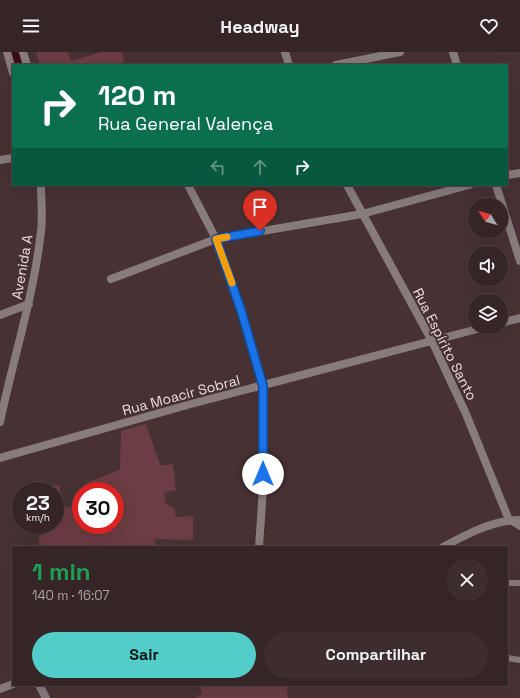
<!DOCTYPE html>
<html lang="pt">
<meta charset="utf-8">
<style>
body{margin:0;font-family:"Space Grotesk",sans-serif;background:#3d2d2e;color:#f1f3f6;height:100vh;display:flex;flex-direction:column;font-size:15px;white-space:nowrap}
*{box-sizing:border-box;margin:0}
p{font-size:13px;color:#aaa5a7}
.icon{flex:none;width:22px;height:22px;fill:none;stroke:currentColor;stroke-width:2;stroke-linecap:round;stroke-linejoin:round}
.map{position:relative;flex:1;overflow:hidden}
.side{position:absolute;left:12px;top:494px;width:496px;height:140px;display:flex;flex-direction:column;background:#352526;border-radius:0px;box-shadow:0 4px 16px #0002,0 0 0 1px #4f4243}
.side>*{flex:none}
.guide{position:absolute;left:12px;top:12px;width:496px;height:122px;border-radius:0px;box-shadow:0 4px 16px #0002,0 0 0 1px #4f4243;background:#0b6e4f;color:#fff;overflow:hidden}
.needle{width:26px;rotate:307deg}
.fabs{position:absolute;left:468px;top:146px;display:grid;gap:8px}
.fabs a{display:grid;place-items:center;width:40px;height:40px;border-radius:50%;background:#352526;box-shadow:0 4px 16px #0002,0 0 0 1px #4f4243;font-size:20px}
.speed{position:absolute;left:12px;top:430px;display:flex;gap:8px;font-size:20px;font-weight:700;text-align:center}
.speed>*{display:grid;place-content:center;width:52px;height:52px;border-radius:50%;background:#352526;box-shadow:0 4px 16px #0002,0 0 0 1px #4f4243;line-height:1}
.speed small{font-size:10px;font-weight:400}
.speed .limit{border:6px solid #d22;background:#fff;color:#111}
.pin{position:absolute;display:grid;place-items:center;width:34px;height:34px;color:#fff;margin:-41px -17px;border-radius:50% 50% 50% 0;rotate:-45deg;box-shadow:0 0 4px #0007}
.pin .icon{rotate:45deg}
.me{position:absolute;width:44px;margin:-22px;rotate:0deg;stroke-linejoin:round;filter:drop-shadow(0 0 3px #0008)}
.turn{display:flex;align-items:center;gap:14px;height:84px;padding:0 20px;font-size:18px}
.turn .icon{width:52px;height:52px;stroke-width:2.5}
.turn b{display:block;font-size:28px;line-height:34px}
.lanes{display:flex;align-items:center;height:38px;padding:0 20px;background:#0003;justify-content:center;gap:20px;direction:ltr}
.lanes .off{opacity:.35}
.round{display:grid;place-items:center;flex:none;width:42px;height:42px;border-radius:21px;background:#3d2d2e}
.head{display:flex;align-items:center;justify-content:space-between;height:68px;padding:0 20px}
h1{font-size:24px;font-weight:700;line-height:30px;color:#1e9e55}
.button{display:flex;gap:8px;margin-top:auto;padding:8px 20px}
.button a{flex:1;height:46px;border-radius:24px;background:#53cdc9;color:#111;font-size:16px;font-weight:700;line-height:46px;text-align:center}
.button a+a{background:#3d2d2e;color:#f1f3f6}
header{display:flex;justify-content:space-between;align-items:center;height:52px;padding:0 20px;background:#352526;font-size:18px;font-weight:700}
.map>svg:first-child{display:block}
.green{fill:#6c3d43}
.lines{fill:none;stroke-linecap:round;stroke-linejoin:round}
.canal{stroke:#3b0d17;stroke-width:15}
.service{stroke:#877b7c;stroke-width:6}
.minor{stroke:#877b7c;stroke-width:8}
.tertiary{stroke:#877b7c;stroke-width:8}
.route-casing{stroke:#114b97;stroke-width:10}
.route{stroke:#1a73e8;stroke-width:7}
.slow{stroke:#f59e0b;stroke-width:7}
.labels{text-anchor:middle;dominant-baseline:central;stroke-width:4;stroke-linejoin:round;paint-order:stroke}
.street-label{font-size:14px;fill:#ecddde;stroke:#473133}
</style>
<header><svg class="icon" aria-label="menu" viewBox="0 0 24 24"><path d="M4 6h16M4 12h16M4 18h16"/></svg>Headway<svg class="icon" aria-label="heart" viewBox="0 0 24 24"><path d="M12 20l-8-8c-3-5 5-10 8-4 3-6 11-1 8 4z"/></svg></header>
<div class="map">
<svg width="520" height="646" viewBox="0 0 520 646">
<rect width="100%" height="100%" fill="#473133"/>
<!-- green -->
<path class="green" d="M36,0h31l4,9 31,-9h20l2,11 -5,2h-79z
M146,372l14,41 13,-1 3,26 -12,3 2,11 8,4 2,9 17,-1v24l-38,-1 1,8h-118l3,-22h14v-34h-10v-5l15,-1v23l21,-2v19h34v-34h-28v-9l33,-12 1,-39z
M200,633h94l-7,4 1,9h-93l7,-4z"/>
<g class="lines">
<!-- canal -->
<path class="canal" d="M14,0l4,13"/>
<!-- service -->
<path class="service" d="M509,468l11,7
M507,531h13
M507,606l13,2"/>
<!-- minor -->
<path class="minor" d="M7,0l6,21
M23,0l4,13
M285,0l4,13
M453,0l4,13
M507,123l13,-2
M188,133l28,54 25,71 22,76v102l-4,59
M347,133l85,156 34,73 43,106
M496,133l24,76
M111,227l105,-40 146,-25 107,-29
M0,263l29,-11
M501,271l19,-5
M0,370c13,-63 34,-126 41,-191 2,-15 0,-31 0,-46
M0,406l191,-54 294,-77
M443,495c24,-13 50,-27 77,-27
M39,633l7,13
M0,637l13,-5"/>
<!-- tertiary -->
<path class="tertiary" d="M336,13l64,-13
M0,108l13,-2"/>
</g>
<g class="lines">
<defs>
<path id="route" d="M260,179l-44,8 25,71 22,76v88"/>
</defs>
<!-- route casing -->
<use href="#route" class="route-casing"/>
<!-- route -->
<use href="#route" class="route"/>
<!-- slow -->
<path class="slow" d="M227,185l-11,2 16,44"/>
</g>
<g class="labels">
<!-- street labels -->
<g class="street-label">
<text transform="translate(22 215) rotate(-80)">Avenida A</text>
<text transform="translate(445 292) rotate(63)">Rua Espírito Santo</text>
<text transform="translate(181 343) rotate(-15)">Rua Moacir Sobral</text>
</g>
</g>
</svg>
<div class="fabs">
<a><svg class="needle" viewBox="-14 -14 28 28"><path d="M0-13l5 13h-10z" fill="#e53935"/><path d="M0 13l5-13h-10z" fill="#aaa5a7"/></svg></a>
<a><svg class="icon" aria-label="sound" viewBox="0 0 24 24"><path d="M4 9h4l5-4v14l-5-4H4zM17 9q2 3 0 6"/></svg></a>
<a><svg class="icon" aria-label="layers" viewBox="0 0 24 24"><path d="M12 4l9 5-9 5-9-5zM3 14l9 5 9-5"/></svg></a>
</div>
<div class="speed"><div>23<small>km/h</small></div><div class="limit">30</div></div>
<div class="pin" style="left:260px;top:179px;background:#d93025"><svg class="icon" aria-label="arrive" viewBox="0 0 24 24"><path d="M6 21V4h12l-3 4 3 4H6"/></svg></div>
<svg class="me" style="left:263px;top:422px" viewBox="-20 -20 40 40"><circle r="19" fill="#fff"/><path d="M0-13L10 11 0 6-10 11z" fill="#1a73e8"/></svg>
<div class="guide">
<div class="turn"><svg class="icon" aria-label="right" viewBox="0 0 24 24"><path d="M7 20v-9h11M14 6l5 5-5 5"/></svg><div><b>120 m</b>Rua General Valença</div></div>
<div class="lanes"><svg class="icon off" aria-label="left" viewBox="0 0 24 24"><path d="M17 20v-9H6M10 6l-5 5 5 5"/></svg><svg class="icon off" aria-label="ahead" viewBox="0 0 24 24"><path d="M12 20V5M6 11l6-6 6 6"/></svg><svg class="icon" aria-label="right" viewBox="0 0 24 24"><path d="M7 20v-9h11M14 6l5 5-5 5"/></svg></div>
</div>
<section class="side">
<div class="head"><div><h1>1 min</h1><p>140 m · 16:07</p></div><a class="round"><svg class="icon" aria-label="close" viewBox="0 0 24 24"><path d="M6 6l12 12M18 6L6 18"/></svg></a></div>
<div class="button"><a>Sair</a><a>Compartilhar</a></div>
</section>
</div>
